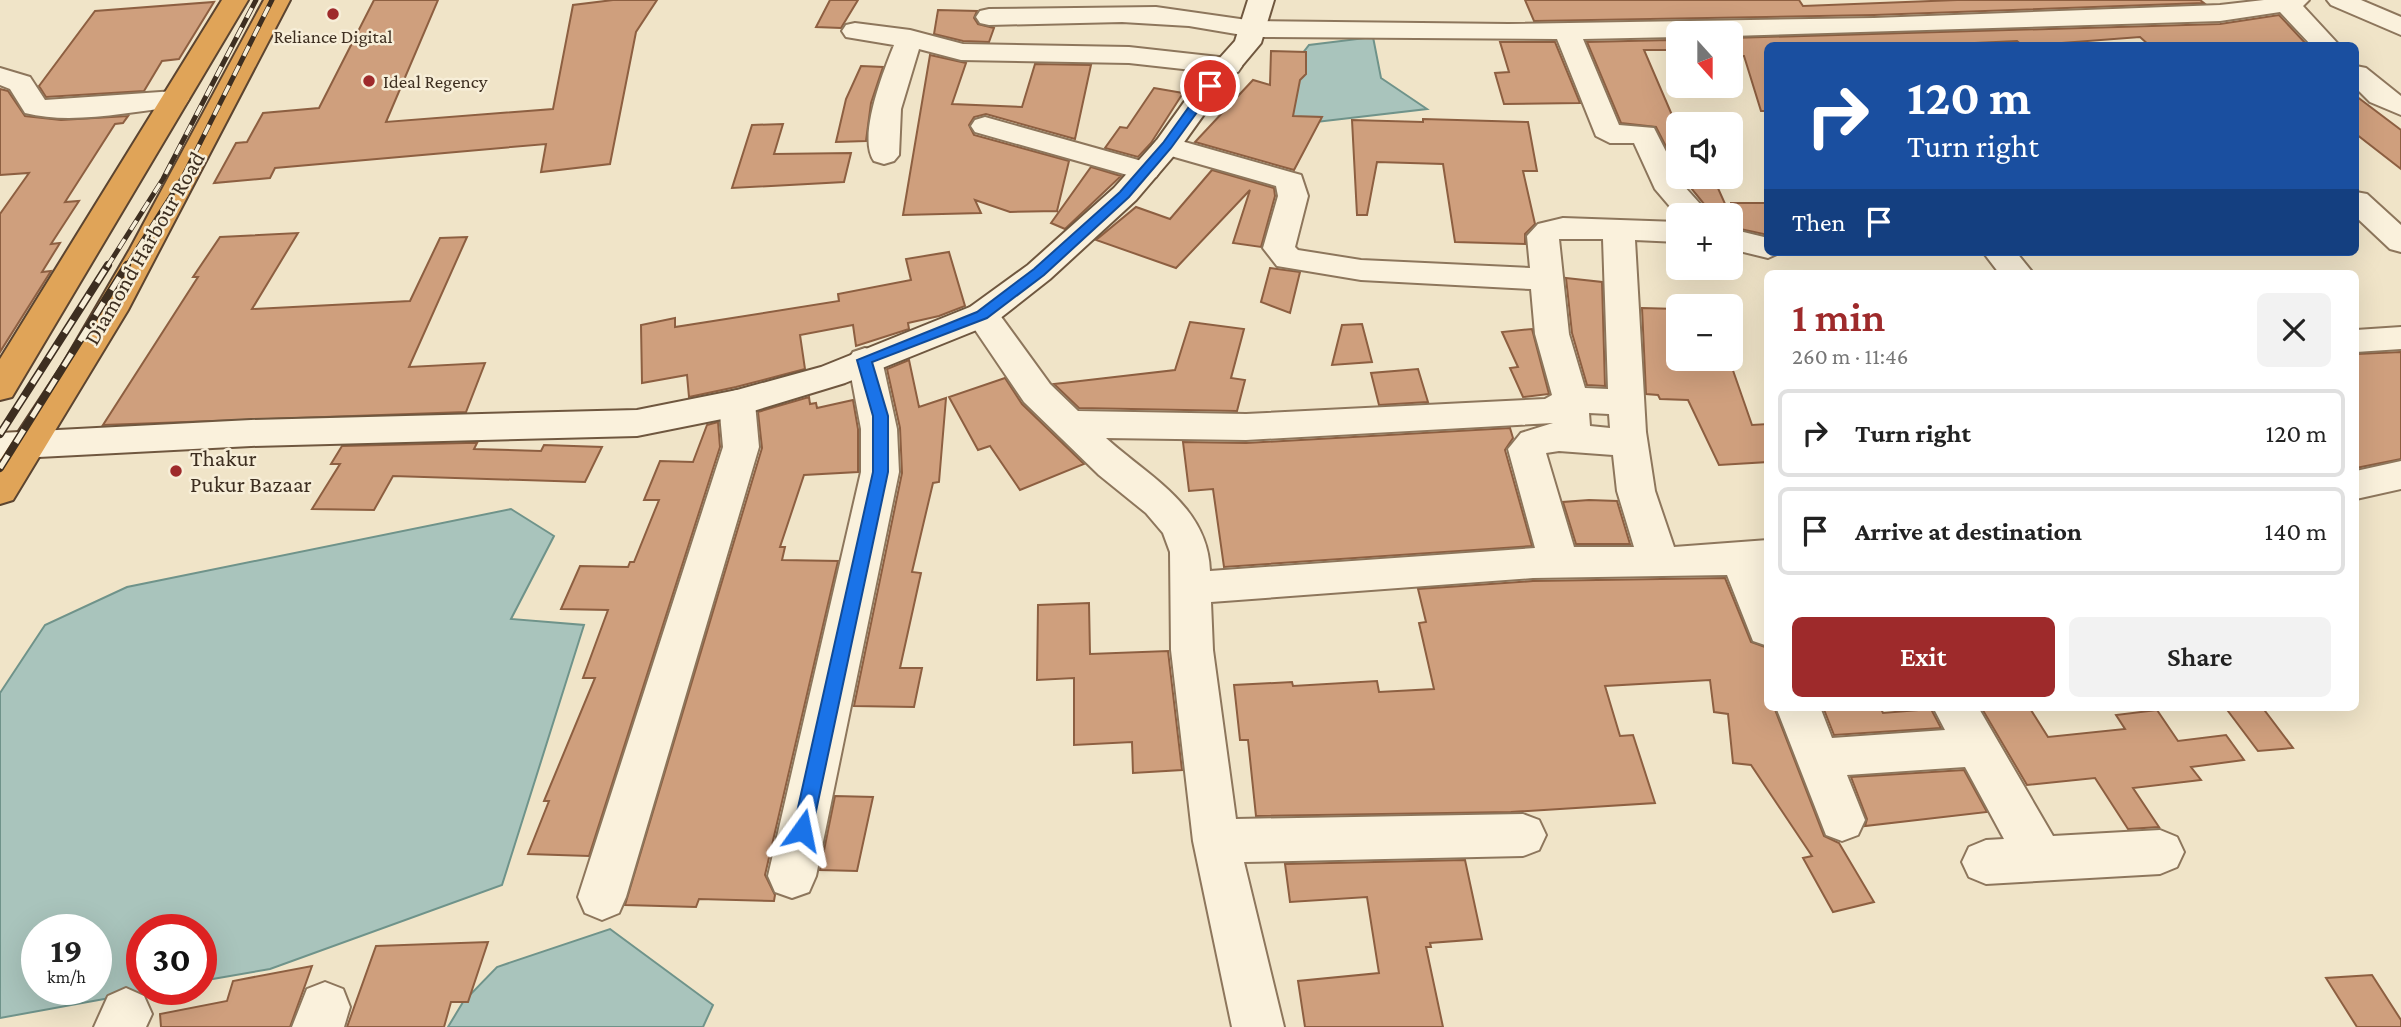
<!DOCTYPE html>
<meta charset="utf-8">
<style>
body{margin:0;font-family:"Crimson Pro",serif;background:#f2f2f2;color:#222;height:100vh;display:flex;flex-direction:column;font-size:26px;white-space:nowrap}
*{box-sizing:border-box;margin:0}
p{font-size:23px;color:#767676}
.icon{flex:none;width:38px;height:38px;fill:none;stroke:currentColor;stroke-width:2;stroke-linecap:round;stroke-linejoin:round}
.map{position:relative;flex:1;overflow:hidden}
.details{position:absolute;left:1764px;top:270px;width:595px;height:441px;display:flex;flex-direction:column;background:#fff;border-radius:10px;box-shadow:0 7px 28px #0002}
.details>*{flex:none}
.top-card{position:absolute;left:1764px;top:42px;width:595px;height:214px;border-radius:10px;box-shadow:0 7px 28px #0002;background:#1a4fa0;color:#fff;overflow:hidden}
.needle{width:46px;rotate:159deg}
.buttons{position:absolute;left:1666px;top:21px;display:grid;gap:14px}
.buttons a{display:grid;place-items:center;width:77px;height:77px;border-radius:10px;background:#fff;box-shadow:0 7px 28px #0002;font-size:35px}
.speed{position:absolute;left:21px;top:914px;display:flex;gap:14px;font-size:35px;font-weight:700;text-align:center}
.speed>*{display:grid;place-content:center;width:91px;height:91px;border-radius:50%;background:#fff;box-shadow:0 7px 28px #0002;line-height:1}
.speed small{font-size:18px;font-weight:400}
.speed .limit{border:10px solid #d22;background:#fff;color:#111}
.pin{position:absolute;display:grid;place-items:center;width:60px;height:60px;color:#fff;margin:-30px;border:4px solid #fff;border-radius:50%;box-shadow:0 2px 7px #0007}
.me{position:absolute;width:77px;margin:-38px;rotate:12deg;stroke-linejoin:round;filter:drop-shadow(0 0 5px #0008)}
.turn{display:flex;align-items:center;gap:24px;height:147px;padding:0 28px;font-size:32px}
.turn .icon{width:91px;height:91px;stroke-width:2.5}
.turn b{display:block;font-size:49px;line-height:60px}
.then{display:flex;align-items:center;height:66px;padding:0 28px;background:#0003;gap:14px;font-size:26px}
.round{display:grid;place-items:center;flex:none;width:74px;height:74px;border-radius:10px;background:#f2f2f2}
.head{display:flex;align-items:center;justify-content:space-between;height:119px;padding:0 28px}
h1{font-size:42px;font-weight:600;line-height:52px;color:#9e2a2b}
.button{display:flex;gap:14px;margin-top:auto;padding:14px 28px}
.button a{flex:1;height:80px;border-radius:10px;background:#9e2a2b;color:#fff;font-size:28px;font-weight:600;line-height:80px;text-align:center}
.button a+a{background:#f2f2f2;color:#222}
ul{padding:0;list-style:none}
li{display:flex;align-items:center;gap:21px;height:88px;margin:0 14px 10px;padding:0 14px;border:4px solid #e0e0e0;border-radius:10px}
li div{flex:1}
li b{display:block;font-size:26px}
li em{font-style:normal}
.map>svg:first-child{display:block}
.water{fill:#a9c4bc;stroke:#6f938a;stroke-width:2;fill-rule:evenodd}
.building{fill:#cf9f7d;stroke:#8d5f41;stroke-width:2}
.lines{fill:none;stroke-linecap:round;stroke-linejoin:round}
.street-casing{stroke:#8d765c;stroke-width:4}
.secondary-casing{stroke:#6f573f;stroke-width:4}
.highway-casing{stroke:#5b4430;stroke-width:4}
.street{fill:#faf1dc;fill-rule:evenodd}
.secondary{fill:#faf1dc;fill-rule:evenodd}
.highway{fill:#e0a458;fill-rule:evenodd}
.rail-far1-casing{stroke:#3d2e20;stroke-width:5}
.rail-casing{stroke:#3d2e20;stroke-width:8}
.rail-far1{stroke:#f7eed8;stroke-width:3.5;stroke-dasharray:11;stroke-linecap:butt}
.rail{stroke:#f7eed8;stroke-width:5;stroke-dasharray:15;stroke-linecap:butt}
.route{fill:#1a73e8;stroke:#114b97;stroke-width:2}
.poi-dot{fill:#9e2a2b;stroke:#f7eed8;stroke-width:2.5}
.labels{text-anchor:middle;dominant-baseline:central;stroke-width:5;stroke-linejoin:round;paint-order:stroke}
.far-poi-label{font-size:19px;fill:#3d2e20;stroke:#f7eed8}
.street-label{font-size:23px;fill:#3d2e20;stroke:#f7eed8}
.poi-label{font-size:23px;fill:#3d2e20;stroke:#f7eed8;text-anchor:start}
</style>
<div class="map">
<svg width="2401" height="1027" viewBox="0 0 2401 1027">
<rect width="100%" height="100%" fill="#f0e4c8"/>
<!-- water -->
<path class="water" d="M1373,37l8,41 46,31 -111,13 -40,-8 -4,-21 37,-48z
M511,509l43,27 -43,83 73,6 -82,260 -232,84 -69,12v-52h-59v60h17l-159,29v-325l45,-68 82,-38zM37,929h59v60h-59z
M610,929l103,76 -10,22h-255l15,-25 34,-35z"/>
<!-- building -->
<path class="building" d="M374,0h64l-52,122 167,-13 20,-104 40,-5h44l-21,32 -26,132 -69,8 5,-28 -271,24 -5,10 -56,5 22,-40 11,-1 16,-29 56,-5z
M830,0h28l-17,28 -25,-1z
M1525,0h274l4,6 154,-6h243l4,3 -330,12 -340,6z
M214,2l-35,57 -17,2 -18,30 -98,6 -7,-11 56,-75z
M938,10l39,1 -3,7 4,6 16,4 -5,14 -26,-1 -29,-7z
M2279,15l29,31h-158l-10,-9 -117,9 -6,-5 -106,5h-143v65h-7l-17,-55h-13v-18l489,-14z
M1670,40l5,10h-31l34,79v41l-22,-43 -35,-4 -34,-81z
M1500,42h55l25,61 -76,1 -9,-31 14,-1z
M1271,51l35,1v22l-6,6 -7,36 29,1 -28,53 -99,-28 58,-62 17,5z
M930,55l36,8 -14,41 70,3 13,-43 56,1 -16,74 -89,-25 -12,3 -5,8 5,10 95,26 -12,50 -47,1 -35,-12 6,13 -78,2z
M861,66l22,1 -12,36 -5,38 -30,1 10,-43z
M1154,88l29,5 -32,50 -13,14 -33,-9 15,-21 7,1z
M0,89l8,2 17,25 36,4 67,-4 -5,7 -8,1 -50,78 14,-1 -28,43 9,-1 -18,29 9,-1 -51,81v-138l29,-41 -29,2z
M2356,96l45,34v39l-45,-35z
M1423,119l105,3 9,49h-14l12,53 -10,10v10l-70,-2 -12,-78 -66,-2 -10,53h-10l-5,-95 71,2z
M783,124l-9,30 77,-1 -7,29 -112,6 20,-63z
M1091,167l30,9 -56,53 -14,-6z
M1212,170l62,18 1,8 -14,51 -28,-4 17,-53 -74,78 -80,-28 40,-33 34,12z
M1682,177h31l17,38h-17z
M1731,203h37v32l-37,-8z
M298,233l-46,76 158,-8 30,-63 27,-1 -58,130 76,-4 -19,49 -363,13 95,-148h-5l27,-40z
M949,252l16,54 -26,10 -31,7 1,6 -53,17 -3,-21 -53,10 5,34 -69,18 -47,10 -2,-22 -45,8 -1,-58 34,-7v9l164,-26 -1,-7 73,-14 -5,-21z
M1270,268l30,4 -10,41 -29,-11z
M1566,278l36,4 3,104 -18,-1 -15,-52z
M1642,308l36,1v50h51l23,66 16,-1v38l-49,3 -31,-65 -28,-1 -2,-4 -12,-1z
M1190,322l54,7 -13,49 14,2 -8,31 -158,-3 -25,-24 121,-14z
M1362,324l10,38 -40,3 10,-40z
M1532,329l17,65 -26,3 -13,-29 8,-1 -16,-35z
M2401,352v107l-45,9v-114z
M909,360l10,47 27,-9 -7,84 -6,1 -21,89 9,1 -21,95h22l-8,39 -60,-1 48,-233 -2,-45 -13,-59z
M1418,369l10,33 -49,3 -8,-32z
M1005,378l17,26 62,60 -64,26 -30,-44 -12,4 -29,-53z
M809,397l1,7 6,-1 1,5 36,-8 5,29v43l-54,3 -24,72h5l-3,13 56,1 -73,314 10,20 -1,6 -75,-2 -3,8 -71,-2 137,-457 -4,-36z
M718,422l2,25 -131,409 -61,-2 21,-53h-5l51,-123h-12l25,-68 -47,-1 19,-43 48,1 2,-5h4l25,-62h-15l16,-39 33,1 14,-37z
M1510,428l3,10 -8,12 27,96 -308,21 -11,-78 -24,2 -6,-49 63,1z
M466,443h11l-3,6 67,2 3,-6 58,2 -17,35 -192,-6 -19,34 -62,-1 28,-45h-9l11,-18z
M1589,500l28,1 13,43h-54l-13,-42z
M1725,578l26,64 17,6v59h6l50,129 15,7 35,59 -41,10 -30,-54 9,-2 -61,-91 -18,-2 -5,-49 -14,-2 -4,-32 -105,6 15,50 13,-1 22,68 -144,9 -255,4 -8,-76h-8l-6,-55 58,-3 1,4 84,-5 2,11 55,-3 -15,-66 7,-1 -8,-33 115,-8z
M1089,603l1,51 78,-3 14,119 -49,3 -1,-31 -58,3v-67l-37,2 1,-75z
M1823,707h57l3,6 48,-4 10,19 -107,7z
M1981,707h48l19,30 77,-8 -9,-14 41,-5 21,31 48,-6 18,25 -53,7 10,13 -68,8 26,39 -31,2 -33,-51 -68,7z
M2225,707h37l31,41 -35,3z
M1964,770l23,42 -122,14 2,-7 -16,-42z
M835,796l38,1 -16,74 -37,-1z
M1465,860l17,79 -52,4 1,4h-5l17,80h-138l-7,-46 81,-8 -12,-76 -77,5 -5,-38z
M488,942l-20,60h-17l-7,25h-97l29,-81z
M312,966l-22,61h-129l-1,-13 67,-13 6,-20z
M2372,975l29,45v7h-44l-31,-49z"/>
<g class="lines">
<defs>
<path id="street" d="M2264,0h45l-6,6 37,40h-28l-32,-34 -60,9 -489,15v-3h-53v4l-95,2 36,86 35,3 29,57 27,30 -32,1 -23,-27 -21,-46h-24l-14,-7 -39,-97 -303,-2 -65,-11 -67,-4 -133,3 -9,-2 -4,-6 4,-6 9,-2 167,-2 98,14 254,3 366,-6 346,-13z
M2327,0h34l40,17v18l-70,-30z
M855,23l55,7 53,14 166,3 99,11 10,2 4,6 -4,6 -10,2 -99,-11 -168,-3 -42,-11 -18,60 -2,46 -5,6 -10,3 -10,-3c-17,-24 10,-91 20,-116l-48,-8 -4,-6 4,-6z
M2356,66l10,2 35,28v19l-31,-13 -14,-14z
M0,68l30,9 15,23 130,-9 10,2 4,6 -4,6 -10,2c-48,5 -103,18 -150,6l-15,-24 -10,-4z
M985,117l171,48 4,6 -4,6 -11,3 -170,-48 -4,-6 4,-6z
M1167,137l134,38 7,21 -13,51 3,3 63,10 169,8 -3,-32 11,-12 25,-6 115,4v20l-43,-2 11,192 9,59 19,56 94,-7v30l-3,1 3,75 -15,-5 -26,-66 -194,3 -322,24 2,48 23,169 287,-5 16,6 7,15 -7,15 -16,6 -279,6 40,165h-52l-39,-186 -22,-191 -1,-98 -7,-19 -17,-20 -47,-38 -75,-73 -59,-87 5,-8 12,-3 12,3 56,77 28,27 168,3 299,-15 7,-4 -17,-61 -4,-45 -170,-9 -84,-14 -14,-18 15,-52 -2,-10 -119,-34 -5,-6 5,-6zM1559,239h44l5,150 -23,-1 -16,-54zM1589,413l20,1 1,14 -20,-2zM1553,423l-32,10 -13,16 27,99 -325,23c-2,-65 -61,-94 -104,-133l140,2zM1559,451l54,4 4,36 17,56h-60l-28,-94z
M2356,192l11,2 34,31v27l-11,-3 -34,-32z
M1731,229l37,9v14h13l-13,6 -37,-9z
M1983,252h33l17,21h-34z
M2401,327v22l-45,3v-22z
M865,348l12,4 5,8 15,69 2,43 -83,404 -7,16 -17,6 -17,-6 -7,-16 93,-404v-43l-13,-69 5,-8z
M737,390l13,4 5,9 4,44 -133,450 -7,16 -17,7 -17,-7 -7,-16 145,-450 -4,-44 5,-9z
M2401,461v28l-45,10v-28z
M1776,707h44l12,31 113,-8 -12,-23h45l75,129 107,-6 17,7 7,15 -7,15 -17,7 -174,10 -17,-7 -7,-15 7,-15 17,-7 18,-1 -39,-72 -118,8 18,45 -7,15 -16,6 -16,-6z
M325,982l18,7 7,18 -6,20h-52l15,-38z
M126,988l18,8 8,18 -6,13h-52l14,-31z"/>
<path id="secondary" d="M1248,0h26l-13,43 -41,49 -43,60 -41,48 -86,79 -56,44 -149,60 -108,33 -100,20 -386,10 -251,13v-26l251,-13 386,-10 100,-20 84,-23 149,-60 58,-42 86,-77 43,-48 43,-60 35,-39z"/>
<path id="highway" d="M222,0h26l-236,397 -12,3v-41z
M264,0h26l-162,310 -115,190 -13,4v-44l63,-96 67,-115z"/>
</defs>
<!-- street casing -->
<use href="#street" class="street-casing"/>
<!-- secondary casing -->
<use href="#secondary" class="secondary-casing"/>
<!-- highway casing -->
<use href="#highway" class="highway-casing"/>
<!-- street -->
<use href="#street" class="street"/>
<!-- secondary -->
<use href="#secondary" class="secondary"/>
<!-- highway -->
<use href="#highway" class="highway"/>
<defs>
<path id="rail-far1" d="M107,267l56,-88 93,-179
M126,267l57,-90 89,-177"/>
<path id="rail" d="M0,434l108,-169
M0,468l127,-203"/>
</defs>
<!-- rail-far1 casing -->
<use href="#rail-far1" class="rail-far1-casing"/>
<!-- rail casing -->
<use href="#rail" class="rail-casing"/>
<!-- rail-far1 -->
<use href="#rail-far1" class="rail-far1"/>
<!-- rail -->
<use href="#rail" class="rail"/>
</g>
<!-- route -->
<path class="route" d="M1206,83l10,3 -45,62 -42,49 -85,78 -57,43 -115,44 16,54v56l-76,358 -3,7 -7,2 -6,-2 -3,-7 80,-358v-56l-16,-56 120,-48 57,-43 86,-77 43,-49z"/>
<!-- markers -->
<g class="poi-dot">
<circle cx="333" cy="14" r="7"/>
<circle cx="369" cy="81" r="7"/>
<circle cx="176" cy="471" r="7"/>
</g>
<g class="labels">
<!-- far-poi labels -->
<g class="far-poi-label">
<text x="333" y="36">Reliance Digital</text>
<text x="383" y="81" text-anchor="start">Ideal Regency</text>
</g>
<!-- street labels -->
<g class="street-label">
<text transform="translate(144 248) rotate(-60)">Diamond Harbour Road</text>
</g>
<!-- poi labels -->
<g class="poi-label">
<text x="190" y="458">Thakur<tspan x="190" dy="26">Pukur Bazaar</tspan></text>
</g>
</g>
</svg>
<div class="buttons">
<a><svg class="needle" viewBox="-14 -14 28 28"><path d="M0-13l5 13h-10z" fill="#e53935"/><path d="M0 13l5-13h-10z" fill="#767676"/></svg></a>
<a><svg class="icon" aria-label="sound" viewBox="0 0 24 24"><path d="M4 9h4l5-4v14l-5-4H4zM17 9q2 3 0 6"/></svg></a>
<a>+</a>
<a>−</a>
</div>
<div class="speed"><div>19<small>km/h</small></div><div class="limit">30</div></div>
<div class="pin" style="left:1210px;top:86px;background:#d93025"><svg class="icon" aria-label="arrive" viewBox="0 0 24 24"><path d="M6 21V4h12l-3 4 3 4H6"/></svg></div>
<svg class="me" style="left:802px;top:830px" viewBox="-20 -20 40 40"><path d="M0-17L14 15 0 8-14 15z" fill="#1a73e8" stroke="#fff" stroke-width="4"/></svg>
<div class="top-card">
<div class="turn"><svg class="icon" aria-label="right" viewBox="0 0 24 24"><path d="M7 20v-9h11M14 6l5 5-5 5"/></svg><div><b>120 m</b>Turn right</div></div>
<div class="then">Then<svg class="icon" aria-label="arrive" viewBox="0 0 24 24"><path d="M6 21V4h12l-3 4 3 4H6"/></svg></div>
</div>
<section class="details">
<div class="head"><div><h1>1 min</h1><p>260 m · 11:46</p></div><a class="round"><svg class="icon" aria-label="close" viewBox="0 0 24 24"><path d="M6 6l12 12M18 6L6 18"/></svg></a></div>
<ul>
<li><svg class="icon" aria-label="right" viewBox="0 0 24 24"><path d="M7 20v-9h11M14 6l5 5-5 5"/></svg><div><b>Turn right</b></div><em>120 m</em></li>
<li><svg class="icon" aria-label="arrive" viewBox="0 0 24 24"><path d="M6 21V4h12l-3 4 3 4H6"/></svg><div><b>Arrive at destination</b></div><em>140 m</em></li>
</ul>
<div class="button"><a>Exit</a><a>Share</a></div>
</section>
</div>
